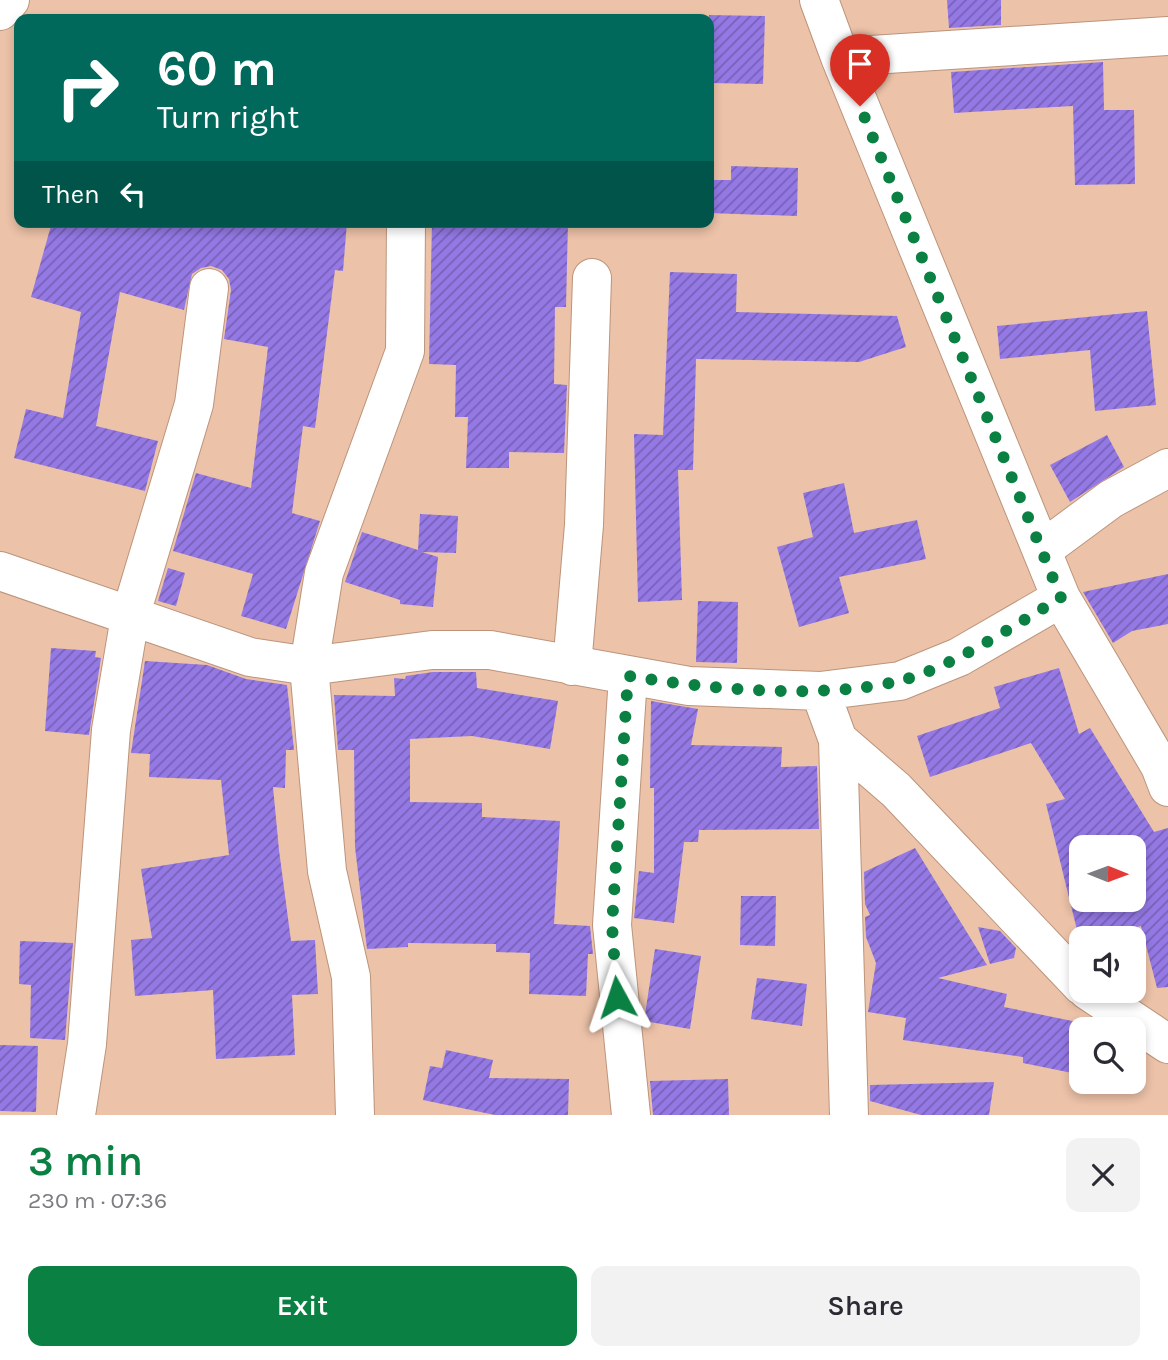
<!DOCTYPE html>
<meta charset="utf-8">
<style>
body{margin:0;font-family:Karla,sans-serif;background:#f2f2f3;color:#2b2b33;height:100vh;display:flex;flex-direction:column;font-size:26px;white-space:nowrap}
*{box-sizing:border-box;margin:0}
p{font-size:23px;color:#7c7c81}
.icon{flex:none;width:38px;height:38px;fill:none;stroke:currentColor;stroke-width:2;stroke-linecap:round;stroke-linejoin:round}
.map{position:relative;height:1115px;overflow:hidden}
.details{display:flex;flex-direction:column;background:#fff;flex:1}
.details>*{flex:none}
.hud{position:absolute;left:14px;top:14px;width:700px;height:214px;border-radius:14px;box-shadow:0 4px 10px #0003;background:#00695c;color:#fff;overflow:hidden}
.needle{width:46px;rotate:91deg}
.tools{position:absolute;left:1069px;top:835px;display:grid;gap:14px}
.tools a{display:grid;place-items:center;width:77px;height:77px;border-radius:14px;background:#fff;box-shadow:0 4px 10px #0003;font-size:35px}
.pin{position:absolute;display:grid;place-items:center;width:60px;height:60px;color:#fff;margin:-72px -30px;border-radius:50% 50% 50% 0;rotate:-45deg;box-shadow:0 0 7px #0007}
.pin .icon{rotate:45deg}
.me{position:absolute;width:77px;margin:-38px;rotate:355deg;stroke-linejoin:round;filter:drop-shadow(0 0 5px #0008)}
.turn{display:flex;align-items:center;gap:24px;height:147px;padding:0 28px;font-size:32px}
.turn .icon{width:91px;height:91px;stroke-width:2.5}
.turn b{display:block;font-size:49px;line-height:60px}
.then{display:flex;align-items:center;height:66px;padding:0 28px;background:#0003;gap:14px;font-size:26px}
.round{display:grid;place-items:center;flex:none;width:74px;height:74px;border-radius:14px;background:#f2f2f3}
.summary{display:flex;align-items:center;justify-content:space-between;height:119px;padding:0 28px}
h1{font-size:42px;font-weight:600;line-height:52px;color:#0b8043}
.primary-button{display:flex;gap:14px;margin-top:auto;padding:14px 28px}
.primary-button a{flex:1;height:80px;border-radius:14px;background:#0b8043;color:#fff;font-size:28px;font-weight:600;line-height:80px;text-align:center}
.primary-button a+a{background:#f2f2f3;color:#2b2b33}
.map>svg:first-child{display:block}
.building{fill:url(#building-hatch);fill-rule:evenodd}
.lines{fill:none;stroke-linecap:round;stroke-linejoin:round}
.minor-casing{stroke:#bc947b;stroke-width:40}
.minor{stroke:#fff;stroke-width:38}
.route{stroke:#0b8043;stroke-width:12;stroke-dasharray:0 21.6}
</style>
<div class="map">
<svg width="1168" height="1115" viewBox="0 0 1168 1115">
<defs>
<pattern id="building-hatch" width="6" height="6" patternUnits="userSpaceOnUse" patternTransform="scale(1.75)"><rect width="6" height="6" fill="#9479e5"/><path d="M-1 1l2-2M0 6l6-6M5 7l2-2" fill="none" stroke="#7861b7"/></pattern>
</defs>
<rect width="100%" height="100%" fill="#ecc2a8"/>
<!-- building -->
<path class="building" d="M947,0h54v25l-52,3z
M709,15l56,1 -2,68 -54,-1z
M1103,62l1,48h30l1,74 -60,1 -2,-79 -119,7 -3,-41z
M731,166l67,2 -1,48 -88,-3v-33h22z
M52,222h295l-4,49 -8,-1 -20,158 -12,-2 -11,87 28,8 -34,108 -45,-13 12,-42 -80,-23 23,-78 55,15 17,-141 -44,-8 7,-49 -2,-11 -7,-9 -11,-4 -10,2 -9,6 -8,36 -64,-18 -24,134 62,15 -13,50 -131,-33 12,-49 37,9 18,-106 -50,-15z
M432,222h136l-2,85h-11l-1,77 13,1 -3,68 -55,-1v16h-43l2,-51h-13l1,-52 -27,-1z
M670,272l67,2 -1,38 161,4 9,31 -47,15 -163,-3 -3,111h-15l4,130 -44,2 -4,-168 29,1z
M1147,311l9,94 -61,6 -5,-61 -90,9 -3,-33z
M1107,435l17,32 -54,35 -20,-37z
M844,483l10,50 63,-13 9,39 -87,18 10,36 -50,14 -22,-80 36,-10 -10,-44z
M420,514l38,2 -2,37 -34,-1 16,5 -5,50 -33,-3v-4l-55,-18 17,-50 56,18z
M168,568l17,5 -9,33 -18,-5z
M1168,574v50l-36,7 -19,12 -30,-51z
M698,601l40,1 -1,61 -41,-1z
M51,648l45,3 -1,6 6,1 -12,77 -44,-4z
M145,661l62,4 39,14 41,6 7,65h-8l-1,38 -12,-1 6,63 12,91 24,-1 3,54 -26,1 3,60 -79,4 -3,-69 -78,6 -4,-56 21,-2 -11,-69 88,-14 -8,-75 -72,-3 1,-23 -19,-1z
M1059,668l20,66 11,-6 64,104 14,-4v159l-11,1 -16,-62 -47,12h-12l-2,4 -34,-138 19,-5 -34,-56 -101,34 -13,-41 83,-28 -6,-21zM1082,847h52v53h-52z
M433,672h43l1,16 81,13 -8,48 -78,-13 -62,3v63l72,1v14l78,4 -6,103 36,2 3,28h-5l-2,42 -57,-2 1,-41 -34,-1v-8l-88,-1v4l-41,2 -12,-102 -1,-97h-16l-4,-55 61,1 -1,-18 11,1 1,-3z
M651,701l47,8 -7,36 91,2 -1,20 36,-1 2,63 -120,1 -1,12h-14l-10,81 -40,-5 5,-47 15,2v-85h-4z
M915,848l72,117 -49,13 69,16 -3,13 78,16v52l-59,-12v-6l-120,-17 3,-22 -38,-6 8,-49 -10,-26 -1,-20 5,-2 -5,-11 -1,-32z
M741,896h35l-1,50 -35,-1z
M978,927l22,4 16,17 -2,10 -24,6z
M20,941l53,2 -8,97 -35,-2 1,-53 -12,-1z
M655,949l46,7 -11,73 -46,-8z
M757,978l50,6 -5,42 -51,-7z
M0,1045l38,1 -2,66 -36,-1z
M446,1050l47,10 -4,18 80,1 -1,36h-73l-72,-15 7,-34 12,2z
M728,1079l1,36h-76l-3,-34z
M994,1082l-5,33h-68l-51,-14v-16z"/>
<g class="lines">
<defs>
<path id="minor" d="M819,0l21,57 221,541 99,168 8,21
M0,11l10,-11
M840,57l328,-21
M1042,550l69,-51 57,-31
M0,571l250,86 59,9 123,-16h58l199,36 131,5 80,-10 59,-24 102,-59
M572,666l12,-141 8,-247
M628,676l-16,249 19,190
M820,691l18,49 58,50 186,196
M838,740l11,375
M1087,990l81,54
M76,1115l11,-71 24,-314 19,-113 64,-213 15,-116
M355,1115l-4,-138 -24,-106 -18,-205 15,-93 81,-222 1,-129"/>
</defs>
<!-- minor casing -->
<use href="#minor" class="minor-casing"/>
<!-- minor -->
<use href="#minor" class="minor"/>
</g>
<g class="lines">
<!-- route -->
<path class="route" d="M617,997l-5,-72 16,-249c81,13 191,24 271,5 53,-13 115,-56 162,-83l-201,-492"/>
</g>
</svg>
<div class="tools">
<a><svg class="needle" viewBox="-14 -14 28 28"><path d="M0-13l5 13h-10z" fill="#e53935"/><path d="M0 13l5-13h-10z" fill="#7c7c81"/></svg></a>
<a><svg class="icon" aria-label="sound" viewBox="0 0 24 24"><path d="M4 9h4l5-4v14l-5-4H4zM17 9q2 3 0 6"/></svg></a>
<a><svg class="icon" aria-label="search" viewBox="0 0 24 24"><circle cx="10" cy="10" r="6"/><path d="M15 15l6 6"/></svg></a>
</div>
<div class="pin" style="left:860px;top:106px;background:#d93025"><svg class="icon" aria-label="arrive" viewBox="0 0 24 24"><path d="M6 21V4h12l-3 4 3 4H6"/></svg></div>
<svg class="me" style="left:617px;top:997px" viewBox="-20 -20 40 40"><path d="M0-17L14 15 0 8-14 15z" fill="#0b8043" stroke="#fff" stroke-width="4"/></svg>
<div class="hud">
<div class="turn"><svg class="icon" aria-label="right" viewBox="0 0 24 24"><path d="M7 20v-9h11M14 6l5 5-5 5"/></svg><div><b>60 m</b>Turn right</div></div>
<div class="then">Then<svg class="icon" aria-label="left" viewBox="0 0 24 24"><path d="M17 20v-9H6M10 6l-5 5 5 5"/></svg></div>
</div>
</div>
<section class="details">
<div class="summary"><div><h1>3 min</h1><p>230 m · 07:36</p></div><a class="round"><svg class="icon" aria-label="close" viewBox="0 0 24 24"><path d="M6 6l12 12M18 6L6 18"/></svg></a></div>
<div class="primary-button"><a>Exit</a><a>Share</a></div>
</section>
